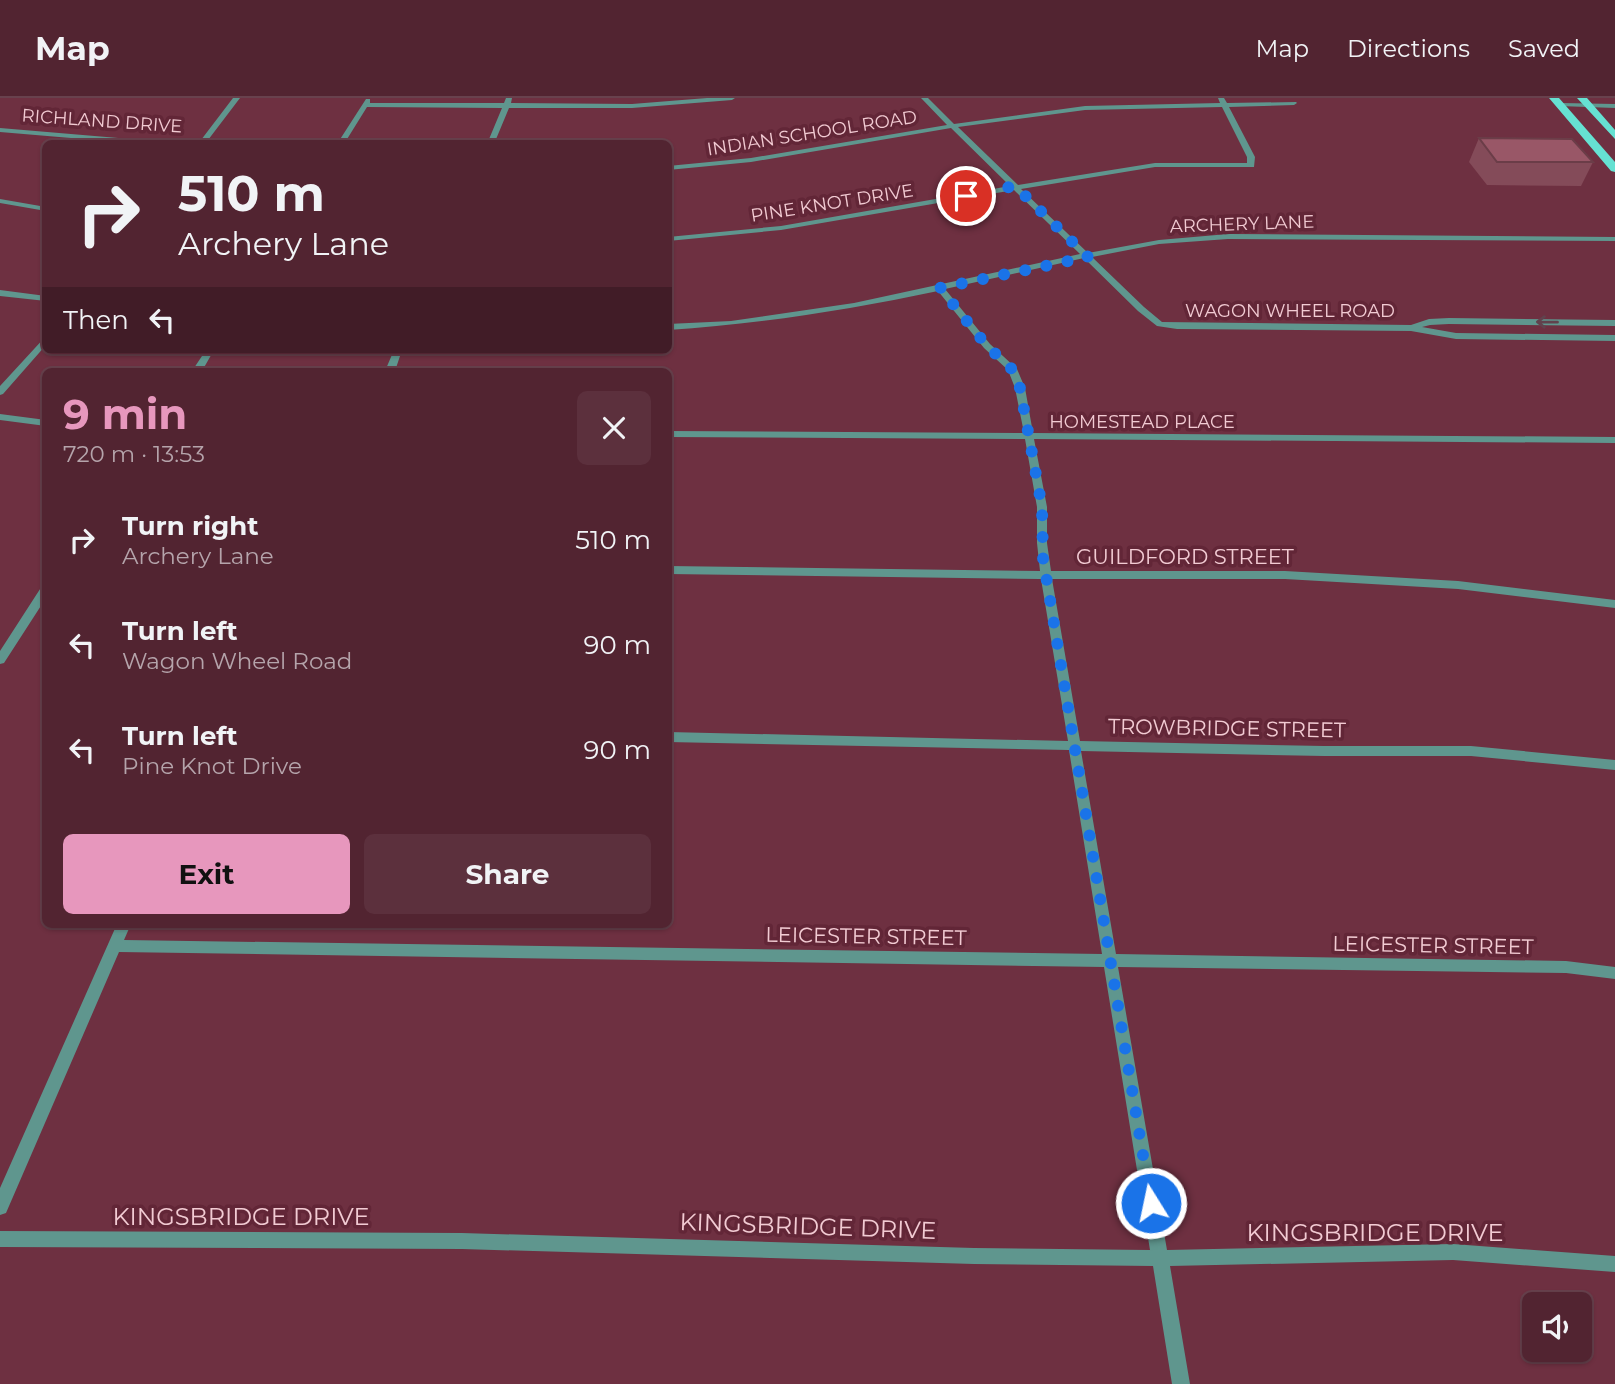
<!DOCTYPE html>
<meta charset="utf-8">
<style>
body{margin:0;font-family:Montserrat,sans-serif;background:#5c303d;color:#f1f3f6;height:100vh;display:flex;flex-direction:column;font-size:26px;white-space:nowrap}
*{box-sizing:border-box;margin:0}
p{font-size:23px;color:#b5a4ab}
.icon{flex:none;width:38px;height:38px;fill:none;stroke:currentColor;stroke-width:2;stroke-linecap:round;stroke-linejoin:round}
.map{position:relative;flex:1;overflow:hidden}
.side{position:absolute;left:42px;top:270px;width:630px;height:560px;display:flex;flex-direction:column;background:#522431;border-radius:10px;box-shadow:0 2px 5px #0004,0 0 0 2px #68414d}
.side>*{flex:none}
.banner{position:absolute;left:42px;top:42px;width:630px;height:214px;border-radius:10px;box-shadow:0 2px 5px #0004,0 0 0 2px #68414d;background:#522431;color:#f1f3f6;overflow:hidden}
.tools{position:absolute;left:1522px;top:1194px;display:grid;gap:14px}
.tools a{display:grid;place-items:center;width:70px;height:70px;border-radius:10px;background:#522431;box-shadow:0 2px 5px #0004,0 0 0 2px #68414d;font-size:35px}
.pin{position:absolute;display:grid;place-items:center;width:60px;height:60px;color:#fff;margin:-30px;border:4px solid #fff;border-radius:50%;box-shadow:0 2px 7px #0007}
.me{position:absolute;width:77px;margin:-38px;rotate:350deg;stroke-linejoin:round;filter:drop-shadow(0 0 5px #0008)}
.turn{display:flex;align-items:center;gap:24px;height:147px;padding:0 21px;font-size:32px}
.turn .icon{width:91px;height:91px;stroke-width:2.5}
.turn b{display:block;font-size:49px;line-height:60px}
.then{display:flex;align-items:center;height:66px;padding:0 21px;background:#0003;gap:14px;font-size:26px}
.round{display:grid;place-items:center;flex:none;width:74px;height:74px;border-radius:10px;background:#5c303d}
.overview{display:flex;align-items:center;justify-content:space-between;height:119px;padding:0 21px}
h1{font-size:42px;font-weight:700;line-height:52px;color:#e797bd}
.primary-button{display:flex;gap:14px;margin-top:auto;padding:14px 21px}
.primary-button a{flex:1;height:80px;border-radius:10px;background:#e797bd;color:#111;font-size:28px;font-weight:700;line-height:80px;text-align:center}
.primary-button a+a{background:#5c303d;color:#f1f3f6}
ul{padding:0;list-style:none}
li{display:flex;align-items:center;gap:21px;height:105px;padding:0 21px}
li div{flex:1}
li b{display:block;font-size:26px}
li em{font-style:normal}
header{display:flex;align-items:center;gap:42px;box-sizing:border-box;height:98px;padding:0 35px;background:#522431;border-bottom:2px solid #68414d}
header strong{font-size:33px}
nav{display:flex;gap:38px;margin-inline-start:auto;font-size:24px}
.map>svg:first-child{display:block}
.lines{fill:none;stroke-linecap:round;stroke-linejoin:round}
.minor{fill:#5f968e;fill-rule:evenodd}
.major{fill:#66e1d2;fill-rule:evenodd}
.wall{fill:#844b59}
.building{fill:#995767;stroke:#6b3d48;stroke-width:2}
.oneway{stroke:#61424d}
.route{stroke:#1a73e8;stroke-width:12;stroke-dasharray:0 21.6}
.labels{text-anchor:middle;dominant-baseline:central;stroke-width:7;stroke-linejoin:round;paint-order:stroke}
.far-street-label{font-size:18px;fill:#f2cbd3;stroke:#622637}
.street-label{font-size:21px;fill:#f2cbd3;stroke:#622637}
.near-street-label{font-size:24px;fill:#f2cbd3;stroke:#622637}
</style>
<header>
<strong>Map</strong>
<nav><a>Map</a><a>Directions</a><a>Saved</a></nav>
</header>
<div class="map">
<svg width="1615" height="1286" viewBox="0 0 1615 1286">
<rect width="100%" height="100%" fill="#6e3041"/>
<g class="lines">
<!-- minor -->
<path class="minor" d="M233,0h7l-35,46 -75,-1 -130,-11v-4l130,11 71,1z
M506,0h6l-1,5 121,1 75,-6h28l-3,2 -100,8h-123l-15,36h-7l15,-36 -135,-1 -23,37h-7l29,-45h4v4h134z
M921,0h7l26,26 131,-18 135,-3 -2,-5h6l3,5 69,-1 1,1 -3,2 -65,2 26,50 -1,10h-99l-134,22 67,64 71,-13 69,-6 387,3v4l-387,-2 -69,5 -67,13 52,50 18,15 249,3 18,-6 20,-1 166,2v6l-166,-2 -19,1 -8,2 34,6 159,2v6l-159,-2 -45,-8 -234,-2 -20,-3 -19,-15 -54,-53 -139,31 45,55 27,25 8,19 8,45 582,4v6l-581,-4 13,68v36l4,28h234l173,10 157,19v8l-157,-19 -173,-10h-233l28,162 244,5h147l144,14v10l-144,-14h-147l-243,-5 35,203 450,7 49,6v12l-49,-6 -448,-6 49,283 286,-6 162,12v16l-162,-12 -283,6 20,118h-18l-19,-118 -179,-2 -512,-15 -462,-2v-16l462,2 512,15 176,2 -46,-283 -985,-15 -113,261 -6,2v-27l117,-264h14l-7,16 978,14 -33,-204 -401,-8v-10l400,9 -27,-162 -373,-5v-8l372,5 -3,-28v-36l-12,-68 -357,-2v-6l356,2 -9,-45 -7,-18 -24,-22 -46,-57c-90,19 -178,33 -270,39v-6l63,-3 123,-18 226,-49 -66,-64 -233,40 -113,11v-4l113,-11 229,-40 -59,-58 -200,34 -83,8v-4l83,-8 196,-33zM1222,9l25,50v6h-92l-137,22 -60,-58 127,-17z
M1561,5l54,1v4l-56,-2 -1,-1z
M0,101l46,8v4l-46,-8z
M0,192l46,6v5l-46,-5z
M46,238v9l-43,49 -3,1v-9z
M206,252h8l-12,21h-10z
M394,252h8l-7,21h-10z
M0,316l46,6v6l-46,-6z
M46,487v13l-42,65 -4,1v-13l42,-65z"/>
<!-- major -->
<path class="major" d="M1549,0h10l56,64v10l-4,-1z
M1577,0h10l28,32v9z"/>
</g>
<!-- wall -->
<path class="wall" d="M1479,40l114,24 -12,24 -94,-1 -18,-23z"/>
<!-- building -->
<path class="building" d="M1479,40l93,1 21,23h-96z"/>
<!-- one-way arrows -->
<defs><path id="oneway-shaft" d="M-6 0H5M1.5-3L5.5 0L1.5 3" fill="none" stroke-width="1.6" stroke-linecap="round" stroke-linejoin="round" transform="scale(1.75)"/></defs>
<use class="oneway" href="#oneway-shaft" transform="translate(1547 224) rotate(-179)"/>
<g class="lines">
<!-- route -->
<path class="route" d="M966,98l49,-10 73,71 -148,31 47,58 25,23 8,19 22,119 1,51 108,645"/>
</g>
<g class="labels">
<!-- far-street labels -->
<g class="far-street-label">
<text transform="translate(102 23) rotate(4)">RICHLAND DRIVE</text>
<text transform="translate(812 35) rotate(-9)">INDIAN SCHOOL ROAD</text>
<text transform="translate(832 105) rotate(-9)">PINE KNOT DRIVE</text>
<text transform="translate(1242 126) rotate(-2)">ARCHERY LANE</text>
<text x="1290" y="213">WAGON WHEEL ROAD</text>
<text x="1142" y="324">HOMESTEAD PLACE</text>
</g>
<!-- street labels -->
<g class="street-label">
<text x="1185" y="458">GUILDFORD STREET</text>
<text transform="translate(1227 630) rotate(1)">TROWBRIDGE STREET</text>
<text transform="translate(866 838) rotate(1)">LEICESTER STREET</text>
<text transform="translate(1433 847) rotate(1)">LEICESTER STREET</text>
</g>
<!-- near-street labels -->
<g class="near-street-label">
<text x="241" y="1118">KINGSBRIDGE DRIVE</text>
<text transform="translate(808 1128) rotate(2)">KINGSBRIDGE DRIVE</text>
<text x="1375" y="1134">KINGSBRIDGE DRIVE</text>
</g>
</g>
</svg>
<div class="tools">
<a><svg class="icon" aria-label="sound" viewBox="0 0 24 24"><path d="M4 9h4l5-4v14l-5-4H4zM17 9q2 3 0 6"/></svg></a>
</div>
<div class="pin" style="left:966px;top:98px;background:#d93025"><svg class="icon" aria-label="arrive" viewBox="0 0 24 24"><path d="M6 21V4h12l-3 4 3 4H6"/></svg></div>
<svg class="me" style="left:1151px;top:1105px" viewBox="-20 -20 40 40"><circle r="17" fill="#1a73e8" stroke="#fff" stroke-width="3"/><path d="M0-11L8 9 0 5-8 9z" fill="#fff"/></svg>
<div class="banner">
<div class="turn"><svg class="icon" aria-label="right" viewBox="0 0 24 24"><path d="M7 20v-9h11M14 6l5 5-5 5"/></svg><div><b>510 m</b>Archery Lane</div></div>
<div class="then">Then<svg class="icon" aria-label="left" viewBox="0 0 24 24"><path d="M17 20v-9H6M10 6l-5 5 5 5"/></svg></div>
</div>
<section class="side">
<div class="overview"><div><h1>9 min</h1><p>720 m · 13:53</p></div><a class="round"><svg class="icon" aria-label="close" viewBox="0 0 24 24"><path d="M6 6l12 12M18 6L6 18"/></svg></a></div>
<ul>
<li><svg class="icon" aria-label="right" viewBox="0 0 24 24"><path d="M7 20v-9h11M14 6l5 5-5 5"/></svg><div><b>Turn right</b><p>Archery Lane</p></div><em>510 m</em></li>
<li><svg class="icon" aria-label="left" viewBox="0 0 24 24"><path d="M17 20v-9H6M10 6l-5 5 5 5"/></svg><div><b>Turn left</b><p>Wagon Wheel Road</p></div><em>90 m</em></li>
<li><svg class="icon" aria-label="left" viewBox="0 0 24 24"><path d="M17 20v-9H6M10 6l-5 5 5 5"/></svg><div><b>Turn left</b><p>Pine Knot Drive</p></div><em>90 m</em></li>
</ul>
<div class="primary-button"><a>Exit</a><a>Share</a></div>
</section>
</div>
